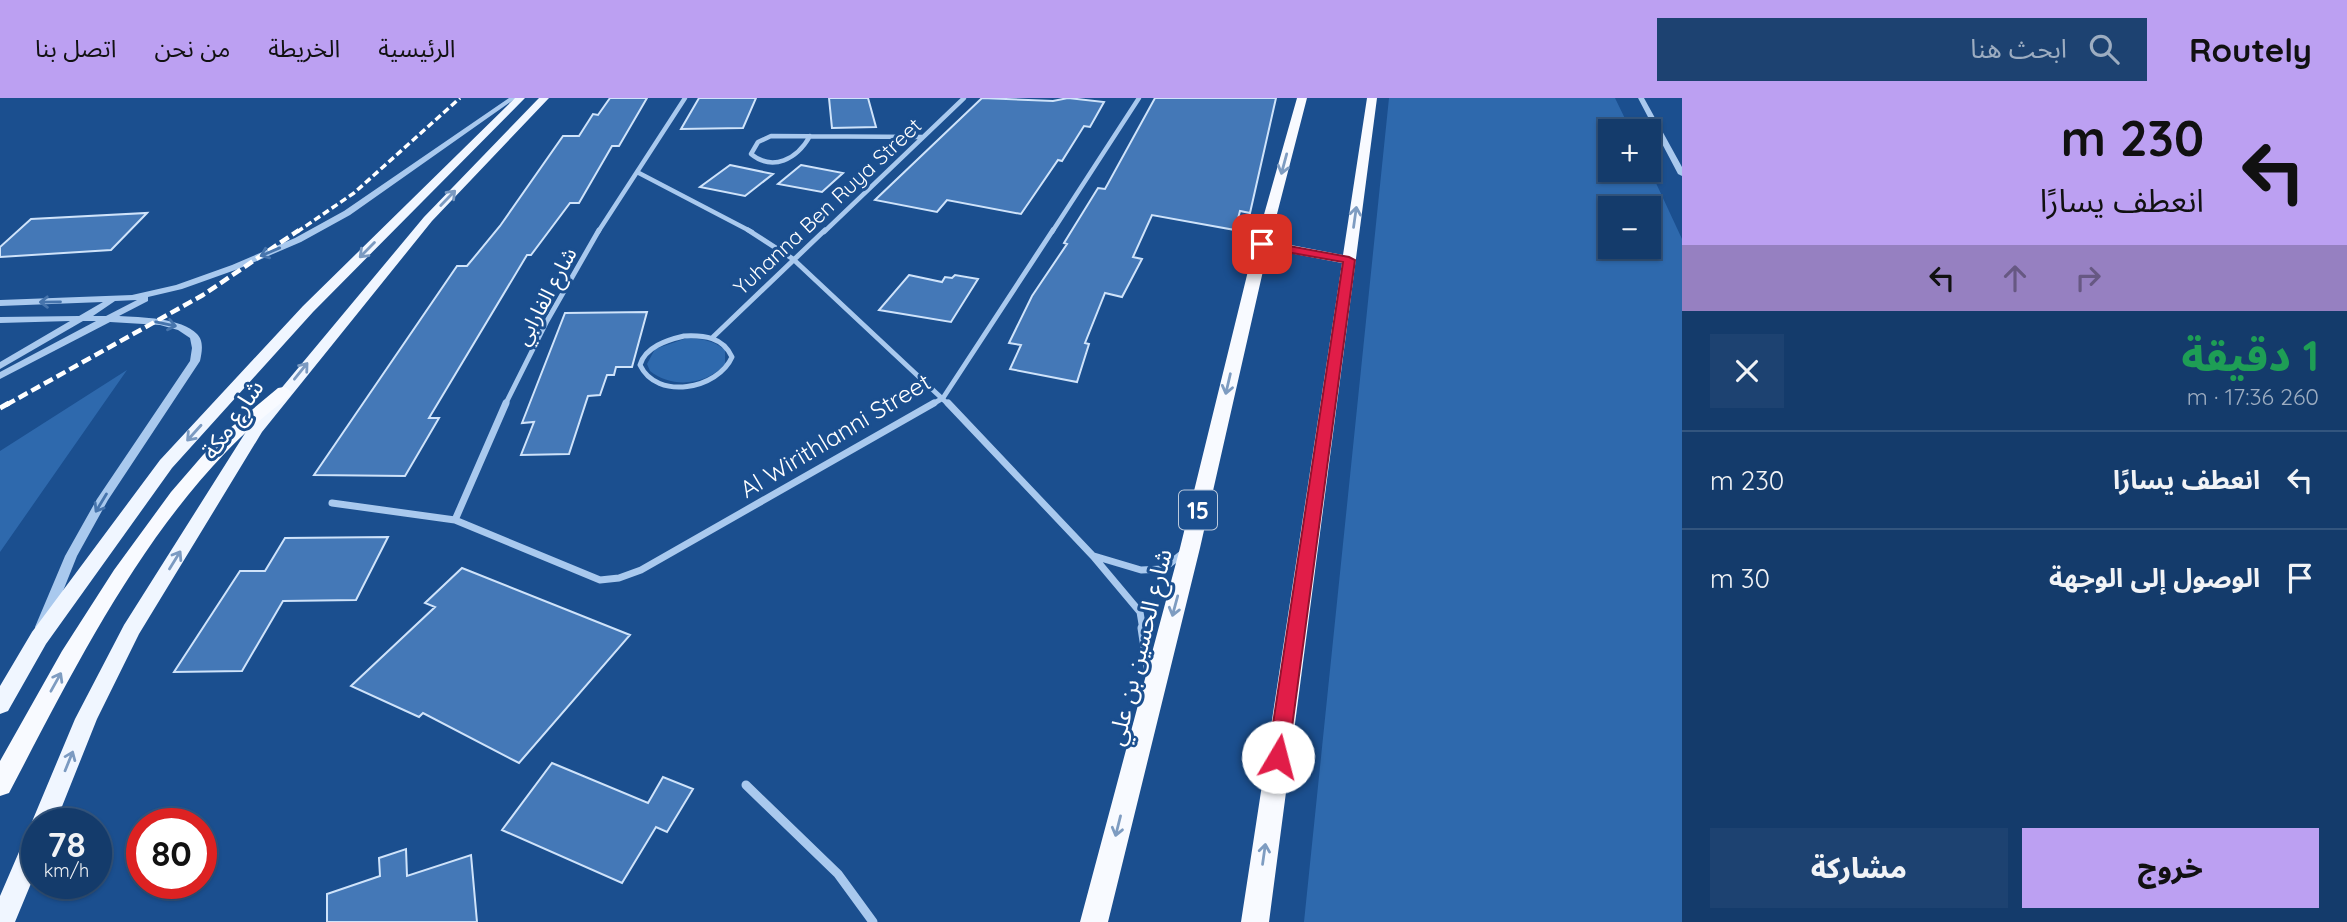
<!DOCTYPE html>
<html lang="ar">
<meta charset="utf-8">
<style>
body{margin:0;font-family:Quicksand,"Noto Sans Arabic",sans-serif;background:#1d4271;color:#f1f3f6;direction:rtl;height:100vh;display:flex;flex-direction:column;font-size:26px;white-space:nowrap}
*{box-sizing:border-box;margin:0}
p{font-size:23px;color:#9dadc1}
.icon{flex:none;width:38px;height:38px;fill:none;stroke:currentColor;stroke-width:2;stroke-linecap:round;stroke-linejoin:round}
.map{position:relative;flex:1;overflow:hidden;direction:ltr}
.panel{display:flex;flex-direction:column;background:#143b6b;width:665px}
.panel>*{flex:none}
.guide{background:#bca0f2;color:#111;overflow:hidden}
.controls{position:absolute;left:1598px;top:21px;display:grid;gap:14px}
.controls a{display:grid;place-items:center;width:63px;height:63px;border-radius:0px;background:#143b6b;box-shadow:0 2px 5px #0004,0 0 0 2px #33557e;font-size:35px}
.speed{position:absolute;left:21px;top:710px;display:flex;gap:14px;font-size:35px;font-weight:700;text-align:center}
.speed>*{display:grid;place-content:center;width:91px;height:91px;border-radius:50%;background:#143b6b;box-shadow:0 2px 5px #0004,0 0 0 2px #33557e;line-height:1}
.speed small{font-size:18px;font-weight:400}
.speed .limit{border:10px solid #d22;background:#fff;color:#111}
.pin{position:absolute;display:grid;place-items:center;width:60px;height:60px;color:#fff;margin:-30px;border-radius:14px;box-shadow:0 4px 10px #0006}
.me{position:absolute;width:77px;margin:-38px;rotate:8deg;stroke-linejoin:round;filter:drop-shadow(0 0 5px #0008)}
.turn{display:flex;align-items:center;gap:24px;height:147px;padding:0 28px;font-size:32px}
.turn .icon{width:91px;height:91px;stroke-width:2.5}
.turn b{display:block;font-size:49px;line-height:60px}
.lanes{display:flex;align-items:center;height:66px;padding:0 28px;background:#0003;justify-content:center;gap:35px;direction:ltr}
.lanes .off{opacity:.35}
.round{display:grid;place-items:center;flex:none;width:74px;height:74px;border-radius:0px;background:#1d4271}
.summary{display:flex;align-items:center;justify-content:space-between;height:119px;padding:0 28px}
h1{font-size:42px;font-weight:800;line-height:52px;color:#1e9e55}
.cta{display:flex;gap:14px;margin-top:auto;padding:14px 28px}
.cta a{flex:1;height:80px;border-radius:0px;background:#bca0f2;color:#111;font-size:28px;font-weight:800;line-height:80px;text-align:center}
.cta a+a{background:#1d4271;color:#f1f3f6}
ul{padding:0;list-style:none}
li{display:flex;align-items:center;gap:21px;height:98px;padding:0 28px;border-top:2px solid #33557e}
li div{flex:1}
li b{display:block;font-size:26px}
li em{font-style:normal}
header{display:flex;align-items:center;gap:42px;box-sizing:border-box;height:98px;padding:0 35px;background:#bca0f2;color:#111}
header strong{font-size:33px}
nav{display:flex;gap:38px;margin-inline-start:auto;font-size:24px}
.search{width:490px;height:63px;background:#1d4271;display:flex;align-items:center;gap:18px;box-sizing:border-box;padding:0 24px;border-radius:0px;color:#9dadc1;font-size:26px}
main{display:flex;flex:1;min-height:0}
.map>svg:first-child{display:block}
.green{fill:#2e69ad;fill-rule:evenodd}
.building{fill:#4478b7;stroke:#cfe3fa;stroke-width:2}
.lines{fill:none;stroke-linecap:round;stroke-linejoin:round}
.minor-far3{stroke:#a9c9ee;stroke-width:4.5}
.minor-far2{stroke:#a9c9ee;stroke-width:5}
.minor-far1{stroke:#a9c9ee;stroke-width:7}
.minor{stroke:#a9c9ee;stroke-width:9}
.tertiary{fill:#a9c9ee;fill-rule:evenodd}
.primary{fill:#f0f6ff;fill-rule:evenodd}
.trunk{fill:#f8faff;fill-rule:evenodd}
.rail-far2{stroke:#fff;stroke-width:3.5;stroke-dasharray:7 3.5;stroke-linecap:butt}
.rail-far1{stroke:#fff;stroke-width:4.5;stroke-dasharray:10 4.5;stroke-linecap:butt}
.rail{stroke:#fff;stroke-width:5;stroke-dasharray:12 5;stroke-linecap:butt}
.oneway{stroke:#7e9cc1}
.oneway2{stroke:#7b9ac1}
.oneway3{stroke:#4674ac}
.route{fill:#e11d48;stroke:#92132f;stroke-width:2}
.labels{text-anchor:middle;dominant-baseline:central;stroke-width:6;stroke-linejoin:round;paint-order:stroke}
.far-street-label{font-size:21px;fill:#fff;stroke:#1b4f8f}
.shield{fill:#1b4f8f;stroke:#bbcadd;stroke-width:2}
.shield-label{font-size:23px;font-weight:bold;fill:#fff}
.street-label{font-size:24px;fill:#fff;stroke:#1b4f8f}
</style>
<header>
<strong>Routely</strong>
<div class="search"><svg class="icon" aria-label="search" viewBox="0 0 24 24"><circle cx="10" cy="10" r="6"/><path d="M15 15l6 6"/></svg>ابحث هنا</div>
<nav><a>الرئيسية</a><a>الخريطة</a><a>من نحن</a><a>اتصل بنا</a></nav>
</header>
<main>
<section class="panel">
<div class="guide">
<div class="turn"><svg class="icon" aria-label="left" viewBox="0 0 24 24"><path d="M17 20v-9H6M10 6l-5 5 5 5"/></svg><div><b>230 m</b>انعطف يسارًا</div></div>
<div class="lanes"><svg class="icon" aria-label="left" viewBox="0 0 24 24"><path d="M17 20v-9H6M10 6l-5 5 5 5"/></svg><svg class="icon off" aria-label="ahead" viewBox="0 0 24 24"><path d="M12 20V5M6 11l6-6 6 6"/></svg><svg class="icon off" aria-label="right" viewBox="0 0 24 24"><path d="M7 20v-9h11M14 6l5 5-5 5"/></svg></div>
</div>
<div class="summary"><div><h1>1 دقيقة</h1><p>260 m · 17:36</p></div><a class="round"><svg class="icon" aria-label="close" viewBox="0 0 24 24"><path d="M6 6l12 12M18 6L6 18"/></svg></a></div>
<ul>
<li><svg class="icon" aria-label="left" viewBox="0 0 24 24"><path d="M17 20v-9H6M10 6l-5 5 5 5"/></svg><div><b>انعطف يسارًا</b></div><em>230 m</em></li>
<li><svg class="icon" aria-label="arrive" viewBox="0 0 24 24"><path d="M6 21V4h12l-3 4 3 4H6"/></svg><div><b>الوصول إلى الوجهة</b></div><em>30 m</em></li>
</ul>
<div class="cta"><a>خروج</a><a>مشاركة</a></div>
</section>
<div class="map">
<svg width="1682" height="824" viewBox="0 0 1682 824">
<rect width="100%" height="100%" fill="#1b4f8f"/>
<!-- green -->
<path class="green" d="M1389,0h226l16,33h-21v39l39,-2 33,71v683h-378zM1648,110v39h-38v-39z
M687,240c15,1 26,2 38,12v14c-18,21 -53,25 -75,7l-3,-7 8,-15z
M127,272l-127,182v-101z"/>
<!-- building -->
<path class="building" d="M610,0h37l-28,48h-7l-33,57h-9l-39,52h-4l-98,163h10l-34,58 -91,-1 143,-209h10l33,-40 63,-90h16l14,-22 5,1z
M699,0h57l-13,30 -62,1z
M829,0h39l8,29 -44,1z
M982,0l71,3 15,-3 36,4 -14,25 -6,-1 -22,35 -4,-1 -37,54 -74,-14 -10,12 -62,-12z
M1155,0h121l-26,115 -10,-2 -5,19 -83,-15 -19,42 9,2 -20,38 -17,-4 -20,50 4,1 -12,38 -67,-13 11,-24 -12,-2 23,-47 35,-52 -3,-1 34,-55 7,1z
M730,67l43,9 -28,22 -45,-9z
M801,67l42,8 -21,19 -44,-8z
M147,115l-36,37 -111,7v-10l31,-28z
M909,177l33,7 3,-5 7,1 3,-3 23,4 -27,43 -72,-12z
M647,214l-15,55h-16l-2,8h-7l-7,20 -12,1 -19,58 -48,1 13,-33 -12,1 43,-110z
M388,439l-32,63 -73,1 -41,70 -68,1 66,-101h25l20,-33z
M462,470l168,67 -111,128 -96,-50 -4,4 -68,-31 84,-79 -10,-4z
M552,665l96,40 15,-26 30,12 -26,43 -11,-5 -34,56 -120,-53z
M406,751l1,27 64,-21 6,67h-150v-28l53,-18 -1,-18z"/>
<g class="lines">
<!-- minor-far3 -->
<path class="minor-far3" d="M810,38c-13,23 -37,36 -59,18l7,-12 13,-6 152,1
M637,74l115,60
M598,134l87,-134
M824,134l140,-134
M1052,134l87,-134"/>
<!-- minor-far2 -->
<path class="minor-far2" d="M748,132l45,29 156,146
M684,238c20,-1 39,1 48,21 -14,32 -75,44 -92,8 5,-18 27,-25 44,-29z
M712,240l113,-108
M505,307l42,-84 52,-91
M931,307l12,-7 110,-168"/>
<!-- minor-far1 -->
<path class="minor-far1" d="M948,305l145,153 47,56 3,18
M332,405l123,17 145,60 19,-2 22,-8 293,-167
M455,422l51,-117
M1094,458l47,14 22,-1 20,-16"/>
<!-- minor -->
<path class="minor" d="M1142,530l7,46
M746,687l92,89 35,48"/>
<!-- tertiary -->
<path class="tertiary" d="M509,0h7l-166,117 -49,27 -63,27 -56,20 -34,8v4l-29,15c21,1 63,2 78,18 7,7 5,18 3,27l-92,139 -31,56 -30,75 -5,1 -5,-1 -2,-4 30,-71 32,-57 93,-138 2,-13 -2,-10 -12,-8 -18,-5 -50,-3 -110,57v-7l96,-51h-13l-83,48v-7l70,-41 -70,2v-6l79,-1 24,-14 -103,4v-6l132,-5 44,-10 56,-20 63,-27 49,-27zM137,202l-31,16h-13l22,-15z
M1638,0h6l38,69v9l-4,-2z"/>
<!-- primary -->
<path class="primary" d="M515,0h10l-212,214 -141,156 -126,176 -38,67 -8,3v-28l32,-54 128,-172 143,-154z
M539,0h10l-117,123 -170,211 -123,202 -42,85 -42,105h-18v45l-22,53h-15v-26l28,-65 5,-2 -2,-5 44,-105 49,-94 125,-198 175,-210z"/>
<!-- trunk -->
<path class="trunk" d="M1297,0h10l-37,143 73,14 24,-157h10l-108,824h-28l101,-659 -74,-14 -68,299 -92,374h-28l100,-374 68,-277z
M284,289l8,5 -2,4c-22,17 -44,35 -64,56 -93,97 -155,223 -217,341l-9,3v-35l62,-110 52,-81 57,-78 32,-37 26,-26 49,-41z"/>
<!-- rail-far2 -->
<path class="rail-far2" d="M297,134l57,-39 106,-95"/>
<!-- rail-far1 -->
<path class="rail-far1" d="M6,307l197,-110 96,-65"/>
<!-- rail -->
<path class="rail" d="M0,310l9,-5"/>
</g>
<!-- one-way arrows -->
<defs><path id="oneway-shaft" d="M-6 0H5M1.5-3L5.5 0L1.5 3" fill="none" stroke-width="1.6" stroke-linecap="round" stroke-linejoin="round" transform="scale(1.75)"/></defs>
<g class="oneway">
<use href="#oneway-shaft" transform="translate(1284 66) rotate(105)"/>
<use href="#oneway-shaft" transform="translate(1355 119) rotate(-82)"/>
<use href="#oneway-shaft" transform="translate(1228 286) rotate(103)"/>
<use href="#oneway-shaft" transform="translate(1175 508) rotate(105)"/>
<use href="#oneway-shaft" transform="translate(56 584) rotate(-61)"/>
<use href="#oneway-shaft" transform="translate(1118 728) rotate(104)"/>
<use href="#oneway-shaft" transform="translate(1264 756) rotate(-82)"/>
</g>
<g class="oneway2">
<use href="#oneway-shaft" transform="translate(448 100) rotate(-46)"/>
<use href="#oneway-shaft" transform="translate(367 152) rotate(135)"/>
<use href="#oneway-shaft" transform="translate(301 273) rotate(-51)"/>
<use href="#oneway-shaft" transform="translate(194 335) rotate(132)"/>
<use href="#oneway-shaft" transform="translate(175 462) rotate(-58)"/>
<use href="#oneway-shaft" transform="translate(69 663) rotate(-68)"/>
</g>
<g class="oneway3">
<use href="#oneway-shaft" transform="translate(270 154) rotate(157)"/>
<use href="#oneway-shaft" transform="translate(50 204) rotate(179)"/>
<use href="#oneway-shaft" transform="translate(166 226) rotate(12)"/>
<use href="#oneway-shaft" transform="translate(101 405) rotate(121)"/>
</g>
<!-- route -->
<path class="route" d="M1262,143l87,16 6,3 -67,497 -3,6 -7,3 -7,-3 -3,-6 75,-495 -85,-15 -2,-3z"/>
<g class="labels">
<!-- far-street labels -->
<g class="far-street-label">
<text transform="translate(827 108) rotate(-43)">Yuhanna Ben Ruya Street</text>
<text transform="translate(545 198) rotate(-62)">شارع الفارابي</text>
</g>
<!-- shield labels -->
<rect class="shield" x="1179" y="392.5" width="38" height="39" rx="5"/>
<g class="shield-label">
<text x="1198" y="412">15</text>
</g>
<!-- street labels -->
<g class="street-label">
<text transform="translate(232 321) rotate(-56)">شارع مكة</text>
<text transform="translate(835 337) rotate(-31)">Al Wirithlanni Street</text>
<text transform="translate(1139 549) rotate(-76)">شارع الحسين بن علي</text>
</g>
</g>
</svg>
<div class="controls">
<a>+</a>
<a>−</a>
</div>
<div class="speed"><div>78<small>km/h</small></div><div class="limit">80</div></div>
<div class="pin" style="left:1262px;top:146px;background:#d93025"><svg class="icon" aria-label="arrive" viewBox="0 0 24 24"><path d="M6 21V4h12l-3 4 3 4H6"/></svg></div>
<svg class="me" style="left:1278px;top:659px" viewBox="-20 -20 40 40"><circle r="19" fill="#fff"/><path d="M0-13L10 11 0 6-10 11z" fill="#e11d48"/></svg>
</div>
</main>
